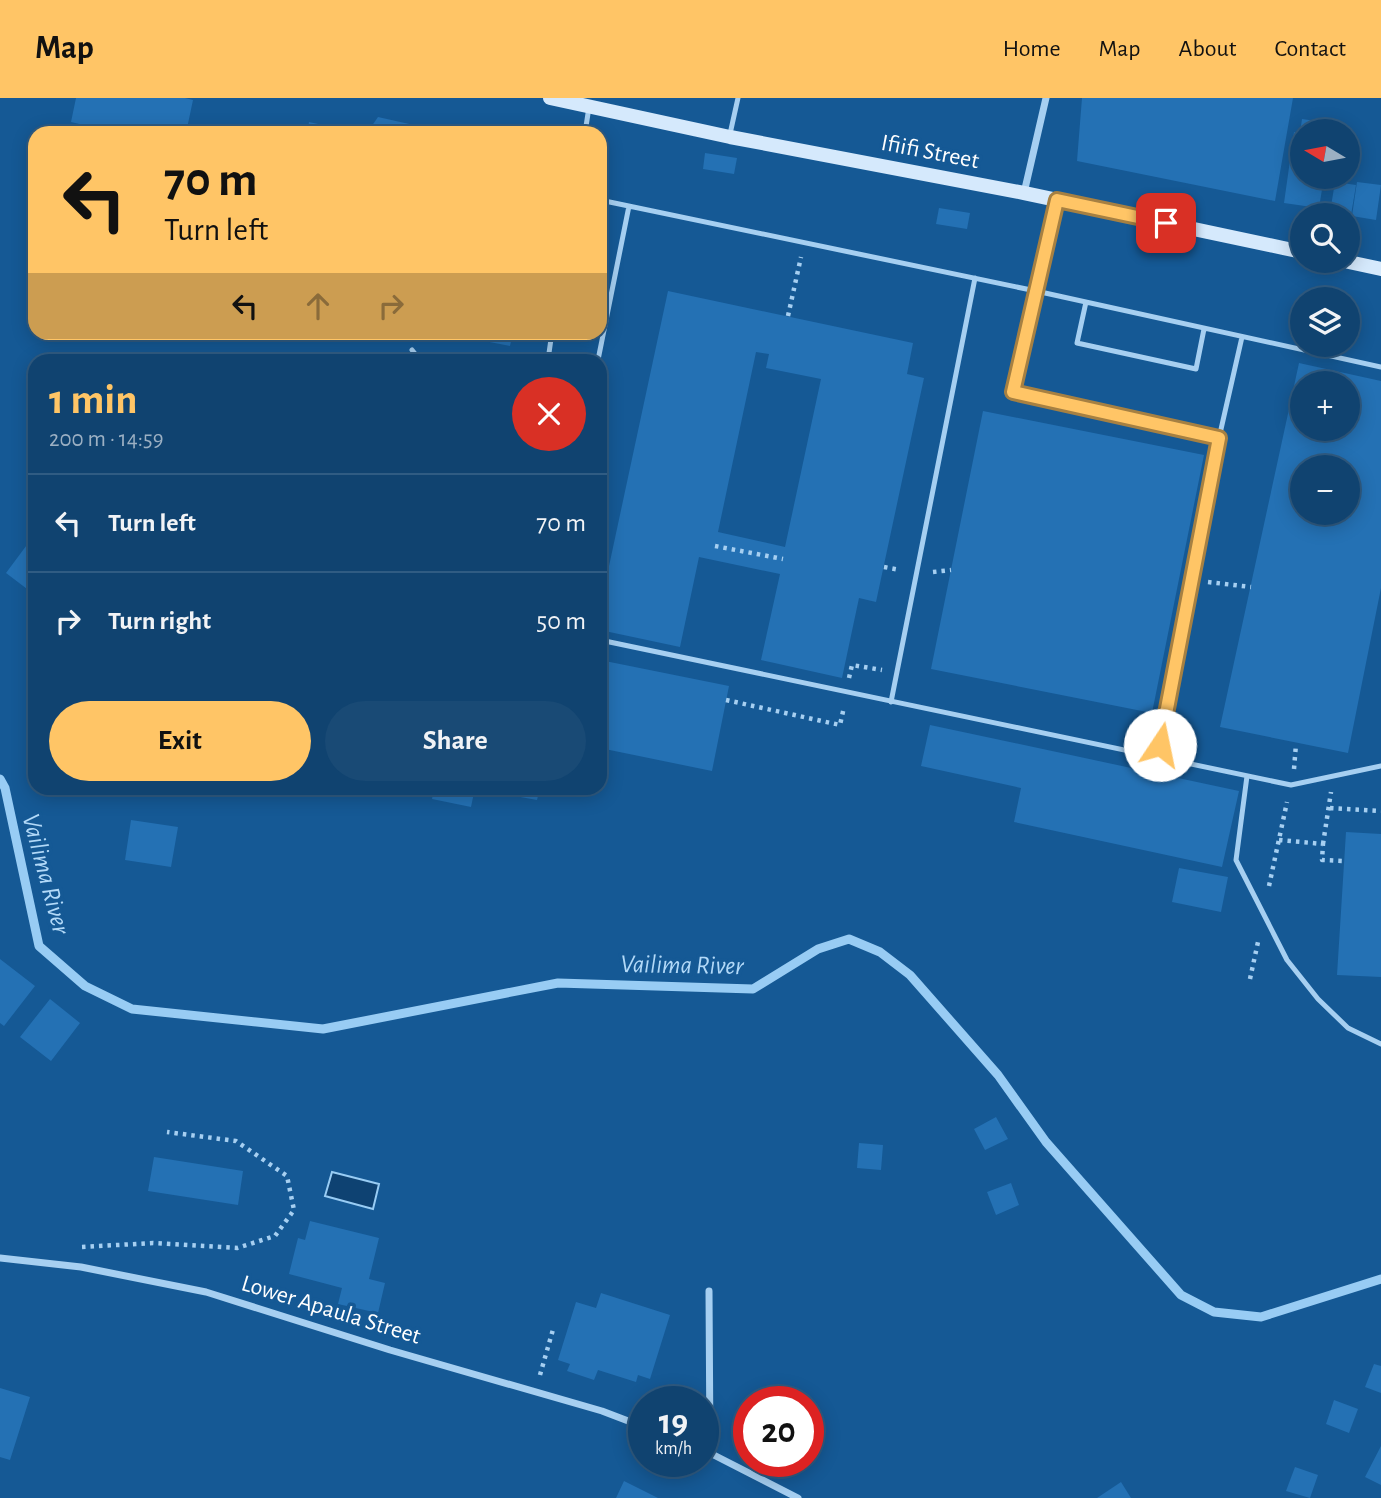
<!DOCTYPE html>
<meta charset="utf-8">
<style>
body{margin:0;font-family:"Alegreya Sans",sans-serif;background:#194a75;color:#f1f3f6;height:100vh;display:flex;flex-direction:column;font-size:26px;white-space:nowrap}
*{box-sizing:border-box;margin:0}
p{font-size:23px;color:#9cb0c3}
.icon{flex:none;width:38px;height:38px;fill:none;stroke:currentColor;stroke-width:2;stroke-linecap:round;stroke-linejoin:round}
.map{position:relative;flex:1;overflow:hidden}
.panel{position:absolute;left:28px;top:256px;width:579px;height:441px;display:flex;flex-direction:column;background:#104370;border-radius:21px;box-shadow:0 4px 18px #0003,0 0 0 2px #305c83}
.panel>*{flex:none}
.hud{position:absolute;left:28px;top:28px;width:579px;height:214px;border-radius:21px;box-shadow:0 4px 18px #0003,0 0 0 2px #305c83;background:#ffc566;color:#111;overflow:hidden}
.needle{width:46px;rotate:280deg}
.tools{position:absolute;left:1290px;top:21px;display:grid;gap:14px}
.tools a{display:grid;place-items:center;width:70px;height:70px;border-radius:50%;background:#104370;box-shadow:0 4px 18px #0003,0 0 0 2px #305c83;font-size:35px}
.speed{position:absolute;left:628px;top:1288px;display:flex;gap:14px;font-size:35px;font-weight:700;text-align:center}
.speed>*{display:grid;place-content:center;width:91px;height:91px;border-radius:50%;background:#104370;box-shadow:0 4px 18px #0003,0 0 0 2px #305c83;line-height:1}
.speed small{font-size:18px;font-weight:400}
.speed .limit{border:10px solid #d22;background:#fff;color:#111}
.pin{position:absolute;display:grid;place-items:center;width:60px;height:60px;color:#fff;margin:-30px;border-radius:14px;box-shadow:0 4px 10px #0006}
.me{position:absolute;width:77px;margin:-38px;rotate:11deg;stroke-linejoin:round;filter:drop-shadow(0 0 5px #0008)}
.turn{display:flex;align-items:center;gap:24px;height:147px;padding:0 21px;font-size:32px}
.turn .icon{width:91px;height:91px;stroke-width:2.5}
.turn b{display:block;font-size:49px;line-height:60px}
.lanes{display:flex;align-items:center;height:66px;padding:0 21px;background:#0003;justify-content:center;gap:35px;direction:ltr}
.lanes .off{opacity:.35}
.round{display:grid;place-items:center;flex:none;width:74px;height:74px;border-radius:37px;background:#194a75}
.headline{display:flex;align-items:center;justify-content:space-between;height:119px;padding:0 21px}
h1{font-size:42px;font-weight:700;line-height:52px;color:#ffc566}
.cta{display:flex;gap:14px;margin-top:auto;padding:14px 21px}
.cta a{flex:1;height:80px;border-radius:42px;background:#ffc566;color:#111;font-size:28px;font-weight:700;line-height:80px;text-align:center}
.cta a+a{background:#194a75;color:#f1f3f6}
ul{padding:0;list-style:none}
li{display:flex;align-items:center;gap:21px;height:98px;padding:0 21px;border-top:2px solid #305c83}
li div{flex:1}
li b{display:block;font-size:26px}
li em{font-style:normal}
header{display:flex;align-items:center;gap:42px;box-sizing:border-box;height:98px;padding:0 35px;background:#ffc566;color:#111}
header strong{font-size:33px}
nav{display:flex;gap:38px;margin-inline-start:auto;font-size:24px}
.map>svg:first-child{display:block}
.water{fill:#0e4272;stroke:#98ccf4;stroke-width:2}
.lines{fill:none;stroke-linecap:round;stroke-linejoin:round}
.stream{stroke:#98ccf4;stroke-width:9}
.building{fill:#2471b4;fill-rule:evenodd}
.path{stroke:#a6cff1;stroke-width:4.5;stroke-dasharray:3.5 5;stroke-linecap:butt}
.service{stroke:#a6cff1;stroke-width:5}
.minor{stroke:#a6cff1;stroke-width:7}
.secondary{stroke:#d5e9fc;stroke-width:14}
.route-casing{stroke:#a68042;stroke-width:18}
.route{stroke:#ffc566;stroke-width:12}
.labels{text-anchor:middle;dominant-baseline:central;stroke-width:7;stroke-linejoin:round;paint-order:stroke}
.street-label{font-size:24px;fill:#fff;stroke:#155995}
.water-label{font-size:26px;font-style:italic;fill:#b2d9f8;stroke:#155995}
</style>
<header>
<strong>Map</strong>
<nav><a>Home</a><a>Map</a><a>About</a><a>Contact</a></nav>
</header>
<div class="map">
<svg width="1381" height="1400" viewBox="0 0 1381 1400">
<rect width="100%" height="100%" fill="#155995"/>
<!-- water -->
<path class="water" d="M332,1074l47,12 -6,25 -48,-13z"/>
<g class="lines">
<!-- stream -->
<path class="stream" d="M0,681l5,9 34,158 46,40 47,23 191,20 235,-46 195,6 65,-40 31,-10 31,13 30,23 88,100 48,67 135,153 33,17 47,5 120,-38"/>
</g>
<!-- building -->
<path class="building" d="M76,0h109l8,2 -7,33h-69l-46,-11z
M1082,0h211l-18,103 -198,-40z
M378,19l67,15v1h-78z
M1302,21l21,3 -1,9h-20v46h22l-5,31 -35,-5 10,-71 6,1z
M309,24l46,10 -1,1h-47z
M705,55l32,5 -3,16 -31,-5z
M1335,84l21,3 -5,30 -21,-3z
M1357,84l24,3 -5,35 -24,-4z
M939,110l31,5 -3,16 -31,-5z
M668,193l245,52 -6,31 17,4 -48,224 -17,-4 -17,80 -81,-18 19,-86 -81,-17 -19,90 -80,-17v-22zM756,254l13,2 -3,14 55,11 -36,168 -67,-15z
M460,234h53l-3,14 -51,-10z
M1299,265l82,18v207l-33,165 -128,-26zM1302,285h46v46h-46zM1302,369h46v46h-46z
M983,313l221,44 -52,258 -221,-44z
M35,436v61l-29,-22z
M600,562l129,26 -17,85 -112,-23z
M930,627l309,66 -17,76 -208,-45 7,-34 -100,-22z
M434,690h41l-4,19 -39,-8z
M484,690h56l-3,12 -54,-10z
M131,722l47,7 -7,40 -46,-7z
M1346,734l35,2v143l-44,-2z
M1179,770l49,9 -7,35 -49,-10z
M0,861l35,27 -31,40 -4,-3z
M50,901l30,24 -29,38 -31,-24z
M996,1019l12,22 -23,11 -11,-21z
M859,1045l24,2 -2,25 -24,-2z
M154,1059l89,14 -5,34 -90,-14z
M1011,1085l8,22 -23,10 -9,-23z
M310,1123l69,17 -10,41 16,4 -7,30 -40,-9 4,-16 -53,-14 9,-36 7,2z
M601,1195l69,22 -20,64 -12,-4 -2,7 -38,-12 -4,10 -27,-9 3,-7 -12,-4 18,-58 20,6z
M1374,1266l7,2v27l-16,-6z
M0,1290l30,9 -20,63 -10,-3z
M1334,1302l24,9 -9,24 -23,-9z
M1381,1348v39l-16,-8z
M1295,1369l23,8 -8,23 -24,-7z
M624,1383l34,17h-42z
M1121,1384l10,16h-34z"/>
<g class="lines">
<!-- path -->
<path class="path" d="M788,218l13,-59
M715,448l68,13
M884,469l16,3
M933,474l18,-2
M1208,484l43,5
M849,580l3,-13 30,5
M726,602l114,25 4,-18
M1294,671l2,-25
M1330,710l51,3
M1279,742l44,4 -1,16 22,1
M1323,746l8,-52
M1269,788l18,-84
M1250,881l8,-37
M82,1149l71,-4 84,5 38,-12 19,-26 -7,-34 -51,-35 -69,-9
M290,1205l5,-16
M540,1277l14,-49"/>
<!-- service -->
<path class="service" d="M585,35l4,-26
M730,36l8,-36
M600,102l436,91 345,76
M1057,103l-44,191 206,46 23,-101
M1086,204l-9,41 119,26 8,-40
M412,252l8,10
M548,262l4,-28
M598,262l31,-154
M600,542l691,145 90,-19
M891,604l84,-424
M1157,659l62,-319
M1247,678l-11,84 51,100 31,39 30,29 33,16"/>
<!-- minor -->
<path class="minor" d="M1024,95l22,-95
M0,1160l81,9 125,25 184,58 212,61 42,16
M709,1193l1,161
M704,1352l94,48"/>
<!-- secondary -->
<path class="secondary" d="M550,0l180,39 294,56 278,59
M1344,163l37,8"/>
</g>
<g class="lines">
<defs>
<path id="route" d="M1160,647l59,-307 -206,-46 44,-192 109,23"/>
</defs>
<!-- route casing -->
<use href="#route" class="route-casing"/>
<!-- route -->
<use href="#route" class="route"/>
</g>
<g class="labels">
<!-- street labels -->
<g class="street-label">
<text transform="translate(930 54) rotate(11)">Ifiifi Street</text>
<text transform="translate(331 1212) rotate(17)">Lower Apaula Street</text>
</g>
<!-- water labels -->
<g class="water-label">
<text transform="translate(46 776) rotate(75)">Vailima River</text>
<text transform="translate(682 867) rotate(1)">Vailima River</text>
</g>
</g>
</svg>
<div class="tools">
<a><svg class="needle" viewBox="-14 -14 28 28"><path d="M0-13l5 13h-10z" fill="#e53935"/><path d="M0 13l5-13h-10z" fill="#9cb0c3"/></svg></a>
<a><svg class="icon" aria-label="search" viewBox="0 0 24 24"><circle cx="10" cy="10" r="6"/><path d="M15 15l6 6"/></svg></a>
<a><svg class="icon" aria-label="layers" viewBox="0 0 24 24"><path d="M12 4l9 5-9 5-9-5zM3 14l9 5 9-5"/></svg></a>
<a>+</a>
<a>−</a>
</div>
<div class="speed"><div>19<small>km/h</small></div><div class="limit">20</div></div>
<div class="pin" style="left:1166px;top:125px;background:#d93025"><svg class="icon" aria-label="arrive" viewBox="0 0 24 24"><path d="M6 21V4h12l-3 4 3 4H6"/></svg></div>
<svg class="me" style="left:1160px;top:647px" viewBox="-20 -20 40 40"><circle r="19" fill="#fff"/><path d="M0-13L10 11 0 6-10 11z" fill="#ffc566"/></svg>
<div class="hud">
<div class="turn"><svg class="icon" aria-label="left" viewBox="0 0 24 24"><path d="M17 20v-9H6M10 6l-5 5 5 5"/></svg><div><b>70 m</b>Turn left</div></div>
<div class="lanes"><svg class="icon" aria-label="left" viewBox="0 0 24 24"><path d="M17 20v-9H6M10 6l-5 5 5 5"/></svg><svg class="icon off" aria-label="ahead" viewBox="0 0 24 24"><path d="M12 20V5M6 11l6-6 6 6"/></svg><svg class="icon off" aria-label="right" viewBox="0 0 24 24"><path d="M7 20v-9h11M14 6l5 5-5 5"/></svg></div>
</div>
<section class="panel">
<div class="headline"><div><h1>1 min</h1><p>200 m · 14:59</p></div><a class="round" style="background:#d93025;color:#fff"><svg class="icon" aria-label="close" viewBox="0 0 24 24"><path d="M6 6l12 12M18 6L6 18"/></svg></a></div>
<ul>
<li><svg class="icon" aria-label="left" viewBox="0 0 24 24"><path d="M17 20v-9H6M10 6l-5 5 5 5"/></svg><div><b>Turn left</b></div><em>70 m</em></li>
<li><svg class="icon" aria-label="right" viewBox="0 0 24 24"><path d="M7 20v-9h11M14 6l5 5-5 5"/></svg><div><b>Turn right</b></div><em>50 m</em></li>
</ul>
<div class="cta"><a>Exit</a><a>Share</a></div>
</section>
</div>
